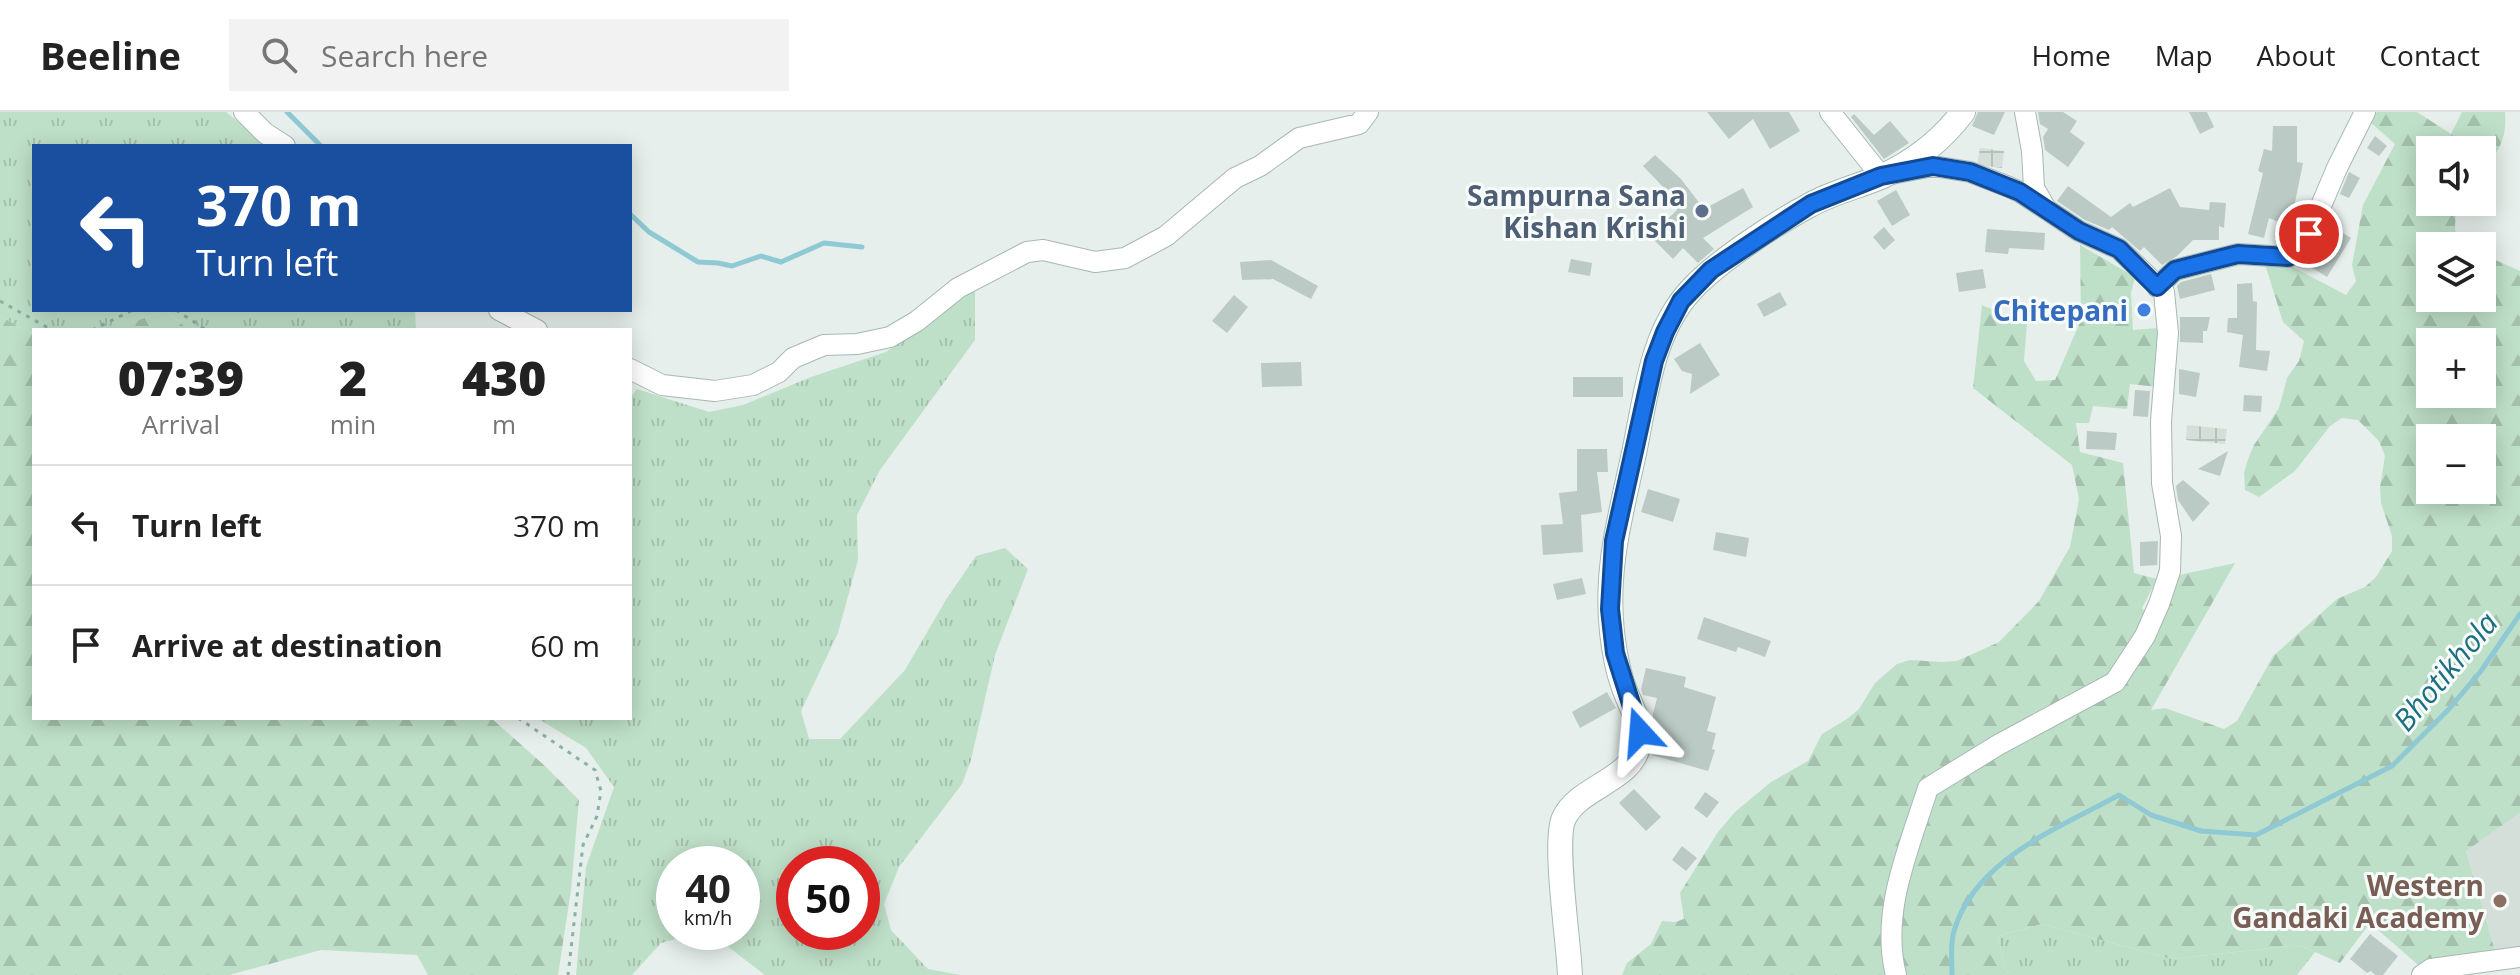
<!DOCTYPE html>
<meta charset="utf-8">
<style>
body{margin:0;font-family:"Open Sans",sans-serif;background:#f2f2f2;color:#222;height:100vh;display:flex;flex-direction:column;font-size:30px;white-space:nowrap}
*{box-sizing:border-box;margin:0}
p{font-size:26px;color:#767676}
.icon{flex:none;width:44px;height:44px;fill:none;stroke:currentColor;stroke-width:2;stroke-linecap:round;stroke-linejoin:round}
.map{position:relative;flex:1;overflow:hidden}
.side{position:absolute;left:32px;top:216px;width:600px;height:392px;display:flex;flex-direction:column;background:#fff;border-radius:0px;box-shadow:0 4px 20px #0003}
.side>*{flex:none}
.guide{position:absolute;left:32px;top:32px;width:600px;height:168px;border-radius:0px;box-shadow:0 4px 20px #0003;background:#1a4fa0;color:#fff;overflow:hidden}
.tools{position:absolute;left:2416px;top:24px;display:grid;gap:16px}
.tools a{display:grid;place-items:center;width:80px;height:80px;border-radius:0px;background:#fff;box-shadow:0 4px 20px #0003;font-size:40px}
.speed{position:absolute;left:656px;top:734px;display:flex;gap:16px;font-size:40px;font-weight:700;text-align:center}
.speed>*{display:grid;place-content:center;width:104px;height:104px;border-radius:50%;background:#fff;box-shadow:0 4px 20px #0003;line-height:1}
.speed small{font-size:20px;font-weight:400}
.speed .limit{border:12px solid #d22;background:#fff;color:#111}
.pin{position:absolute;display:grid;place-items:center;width:68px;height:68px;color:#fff;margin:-34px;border:4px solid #fff;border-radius:50%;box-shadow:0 2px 8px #0007}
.me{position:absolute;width:88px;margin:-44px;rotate:341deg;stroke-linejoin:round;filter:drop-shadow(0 0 6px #0008)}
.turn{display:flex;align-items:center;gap:28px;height:168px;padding:0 32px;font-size:36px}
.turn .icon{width:104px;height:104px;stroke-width:2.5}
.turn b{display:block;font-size:56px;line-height:68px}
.eta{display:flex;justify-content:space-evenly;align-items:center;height:136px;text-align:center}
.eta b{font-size:48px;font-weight:800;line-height:56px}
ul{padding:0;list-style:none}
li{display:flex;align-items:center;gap:24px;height:120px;padding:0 32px;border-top:2px solid #e0e0e0}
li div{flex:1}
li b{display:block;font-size:30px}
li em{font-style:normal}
header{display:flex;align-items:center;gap:48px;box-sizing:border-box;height:112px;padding:0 40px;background:#fff;border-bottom:2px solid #e0e0e0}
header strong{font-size:38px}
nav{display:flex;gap:44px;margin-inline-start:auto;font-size:28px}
.search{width:560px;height:72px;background:#f2f2f2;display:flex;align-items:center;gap:20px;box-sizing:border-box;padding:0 28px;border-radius:0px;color:#767676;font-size:30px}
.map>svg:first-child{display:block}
.built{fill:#d4dfda}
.industrial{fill:url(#industrial-grid)}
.grass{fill:url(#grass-tufts);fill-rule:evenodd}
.forest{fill:url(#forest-firs);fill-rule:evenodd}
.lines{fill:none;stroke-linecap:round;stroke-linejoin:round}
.stream{stroke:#8ec9d4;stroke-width:5}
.building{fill:#bbcac4}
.street-casing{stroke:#a8b8b2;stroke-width:22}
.secondary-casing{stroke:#a4bbb3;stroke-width:26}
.path{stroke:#86b3a5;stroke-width:3;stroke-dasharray:4 6;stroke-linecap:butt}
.street{stroke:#fff;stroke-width:20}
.secondary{stroke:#fff;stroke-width:24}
.route-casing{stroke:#114b97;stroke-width:20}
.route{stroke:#1a73e8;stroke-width:14}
.service-dot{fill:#5c6f8a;stroke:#f7fbf9;stroke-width:3}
.shop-dot{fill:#3f7fe0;stroke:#f7fbf9;stroke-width:3}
.education-dot{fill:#8d6e63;stroke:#f7fbf9;stroke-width:3}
.labels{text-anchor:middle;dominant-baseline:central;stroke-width:6;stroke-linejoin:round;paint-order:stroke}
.service-label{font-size:28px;font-weight:bold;fill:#4e5e75;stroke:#f7fbf9;text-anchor:end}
.shop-label{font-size:28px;font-weight:bold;fill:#366cbe;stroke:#f7fbf9;text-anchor:end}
.education-label{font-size:28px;font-weight:bold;fill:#785e54;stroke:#f7fbf9;text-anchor:end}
.water-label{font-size:30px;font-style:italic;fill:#1c6f80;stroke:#f7fbf9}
</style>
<header>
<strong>Beeline</strong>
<div class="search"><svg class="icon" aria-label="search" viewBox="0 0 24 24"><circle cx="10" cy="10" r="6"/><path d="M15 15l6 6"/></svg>Search here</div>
<nav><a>Home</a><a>Map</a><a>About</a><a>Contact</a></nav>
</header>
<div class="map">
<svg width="2520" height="863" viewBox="0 0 2520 863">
<defs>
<pattern id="industrial-grid" width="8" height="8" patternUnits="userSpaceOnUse" patternTransform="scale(2)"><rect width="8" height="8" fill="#d4dfda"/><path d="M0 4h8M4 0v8" fill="none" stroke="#b6c1bc"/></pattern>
<pattern id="grass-tufts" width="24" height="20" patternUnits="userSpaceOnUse" patternTransform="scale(2)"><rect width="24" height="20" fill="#bfe0c8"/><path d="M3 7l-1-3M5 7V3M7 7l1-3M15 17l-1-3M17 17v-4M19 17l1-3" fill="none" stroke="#a4c1ad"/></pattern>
<pattern id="forest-firs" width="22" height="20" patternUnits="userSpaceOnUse" patternTransform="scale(2)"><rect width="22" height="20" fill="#bfe0c8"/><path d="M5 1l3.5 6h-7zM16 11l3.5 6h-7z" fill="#a4c1ad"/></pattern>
</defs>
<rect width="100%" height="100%" fill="#e6efeb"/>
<!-- built -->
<path class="built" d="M2520,701v138l-24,3 -30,-103z"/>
<!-- industrial -->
<path class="industrial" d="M1980,36l24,3 -2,17 -25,-3z
M2187,313l40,4 -2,15 -39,-4z"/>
<!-- grass -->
<path class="grass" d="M0,0h226l42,34h-234v164h381l1,20h-227l-23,-19 -56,19h-76v5l-34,-19z
M975,177v51l-95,130 -23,45 1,45 -20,73 -37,78 8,28h31l65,-69 42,-72 29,-42 29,-8 23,21 -33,86 -24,105 -9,24 -63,83 -15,37 7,26 37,39 32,6h-195l-56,-43h33v-68h-68v68h28l-41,11 -29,32h-56l10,-108 28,-80 -28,-39 -49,-30h93v-320l7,-9 72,23 34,-7 68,-28 75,-25zM794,752h68v68h-68z
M2042,812l130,35 127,-14 16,7 -18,23h-284l-8,-5 -7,-34z"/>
<!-- forest -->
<path class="forest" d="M2377,0h40l34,22 11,-22h43c2,25 -5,40 -23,57v-19h-52v52h26l-1,27 3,15 5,2h-33v52h52v-44l38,17v542l-54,38 30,103 -79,10 -47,-41 -30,40 -41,-18 -127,14 -130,-35 -44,12 7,34 8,5h-391l5,-12 24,-19 11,-23 13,1 9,-3 -4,-26 38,-61 17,-20 36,-30 37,-21 14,-27 25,-15 12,-10 16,-26 22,-19 13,-4 32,2 15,-1 42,-19 40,-41 31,-54 9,-48 -7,-34 -99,-77 9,-83 45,19 -3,37 12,20 19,-1 26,-60 -1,-75 55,32 -4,16 2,37 25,-2v59l-28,-3 -3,25 -34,-3 -4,17h-13l4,29 43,11 11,110 23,6 -15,29 16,20 21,-53 56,-12 -84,147 14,-2 59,21 13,-8 36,-65 64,-57 28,-12 11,-10 16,-26v-15l-11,-33 -1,-16 5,-31 -6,-15 -21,-21 -16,-2 -12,8 -35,45 -36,26 -14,-7 -1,-17 4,-14 6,-14 25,-37 8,-30 12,-17 5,-20 -21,-19 -18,-58h22l59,31 10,-14 -4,-16 11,-60 32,-61 -25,-22zM2430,230h52v52h-52zM2430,326h52v52h-52z
M166,199l23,19h-79l2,-1z
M0,204l34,19v383h457l54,48 34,34 -8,90 -13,85h-130l-11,-20 -96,-5 -92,25h-229z"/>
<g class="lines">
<!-- stream -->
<path class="stream" d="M287,0l34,34
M630,102l19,18 49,30 20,1 14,3 29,-10 20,6 43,-19 38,4
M1952,863c0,-14 -2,-31 2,-44 21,-72 105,-103 165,-136l32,20 50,16 55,4 136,-69 57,-57 32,-38 39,-57"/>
</g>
<!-- building -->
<path class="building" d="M1707,0h82l11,19 -30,18 -17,-30 -24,20z
M1978,0h27l-11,23 -22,-9z
M2038,0h25l14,9 -7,11 15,11 -17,24 -23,-17 -2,-13 5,-8 -8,-5z
M2189,0h18l7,15 -14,7z
M1854,2l20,21 16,-14 19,22 -25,16 -33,-42z
M2273,14h24v36l6,1 -13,64 -21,-9 -5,20 -16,-4 15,-61 -5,-2 6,-22 8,2z
M2375,24l12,10 -8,10 -12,-8z
M1655,43l26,24 23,30 39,-21 10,19 -50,31 11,11 -16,14 -15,-15 -10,11 -23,-23 27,-26 -14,-16 4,-3 -24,-25z
M2349,60l11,6 -11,20 -9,-4z
M2068,74l43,31 19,-14 3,4 37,-19 10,19 29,3 1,-8 16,1 -2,25 -5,-2v14h-26l-16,16 -15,9 -18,-18 -4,4 -28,-24 -3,3 -24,-10 -28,-19z
M1896,78l14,25 -18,11 -15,-25z
M1884,115l11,13 -11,10 -11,-13z
M1987,117l58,4 -1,17 -35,-2 -1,6 -23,-2z
M2338,118l13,8 -24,39 -24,-15 10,-13 9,7z
M1571,147l21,4 -2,13 -22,-4z
M1271,148l47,26 -7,13 -38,-20 -31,1 -2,-18z
M1983,157l3,19 -27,4 -3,-19z
M2211,162l4,16 -35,9 -3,-13 4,-4z
M2252,171l1,18 4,1 -1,48 14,1 -3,20 -28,-4 4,-32 -16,-3 1,-14h9v-34z
M1780,180l7,13 -23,12 -7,-13z
M1234,183l14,12 -21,26 -15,-12z
M2180,205h30l-3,14h-4v12l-23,-1z
M1700,231l20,32 -30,19 2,-20 -10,-3 -8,-12z
M1301,250l1,24 -40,1 -1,-24z
M2179,257l21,4 -4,24 -17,-3z
M1573,265h50v20h-50z
M2135,278l15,1 -2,26 -15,-1z
M2244,283l18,1 -1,16 -18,-1z
M2087,319l30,2 -2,17 -29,-1z
M1577,337h30l1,23h-11l5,40 -21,3 2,37 -40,3 -2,-30 22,-1 -4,-31 18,-2z
M2228,339l-8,25 -22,-7z
M2183,368l27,23 -17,19 -15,-22 -2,-14z
M1648,377l32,10 -7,23 -32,-10z
M1716,420l33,6 -3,19 -33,-7z
M2158,429l-1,24 -17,1v-24z
M1582,466l4,16 -29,6 -4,-16z
M1704,505l67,24 -6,16 -27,-10 -2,5 -39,-13z
M1646,556l40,9 -2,10 32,10 -9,34 9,2 -4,16 3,1 -7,21 -56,-16 8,-26 -6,-2 -2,-9 5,-20 -14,-3 -2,-6z
M1607,580l9,16 -36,20 -8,-16z
M1634,677l27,28 -15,14 -27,-28z
M1705,680l14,10 -12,16 -13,-10z
M1682,734l15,12 -11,13 -14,-11z
M2370,822l28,22 -15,19h-8l-4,-4 -4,2 -17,-14z"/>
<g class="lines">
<defs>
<path id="street" d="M244,0l21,21 20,13
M1830,0l51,64 52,-10 37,6 39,15 11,5 59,39 40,18 45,43 4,41 -7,88 1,62 9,53 -1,35 -11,33 -14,32 -30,46 -117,63 -70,43c-19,60 -48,124 -32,187
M2025,0l7,39 2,37 11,19
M2157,175l18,-17 63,-16 50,3 21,-23 28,-66 28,-56
M499,198l38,20
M630,257l32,16 53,6 38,-6 26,-13 14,-14 31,-13 33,-1 33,-7 27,-16 41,-33 69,-36 16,-2 52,12 30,-4 41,-22 69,-58 25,-12 39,-28 60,-14 9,-12
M2422,863l9,-6 89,-12"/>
<path id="secondary" d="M1570,863c-1,-31 -17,-135 -6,-157 15,-32 69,-37 75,-75 3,-21 -10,-39 -16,-58 -6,-17 -9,-35 -11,-53 -7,-64 9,-118 22,-179 12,-56 17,-121 58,-164 26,-28 84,-66 118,-84 23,-13 50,-19 73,-29 32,-15 59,-36 80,-64"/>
</defs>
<!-- street casing -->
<use href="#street" class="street-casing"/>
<!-- secondary casing -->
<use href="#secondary" class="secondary-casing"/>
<!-- path -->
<path class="path" d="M0,189l52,29
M176,198l30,20
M92,218l41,-20
M518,606l77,52 6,21 -4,25 -14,29 -15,130"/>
<!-- street -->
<use href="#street" class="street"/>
<!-- secondary -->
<use href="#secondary" class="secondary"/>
</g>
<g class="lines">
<defs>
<path id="route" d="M1640,620l-25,-79 -5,-44 4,-68 40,-180 11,-29 16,-31 30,-31 100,-66 70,-28 52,-10 37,6 50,20 59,39 40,18 38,38 18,-17 47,-12 16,-4 50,3 21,-23"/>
</defs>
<!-- route casing -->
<use href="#route" class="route-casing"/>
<!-- route -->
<use href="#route" class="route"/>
</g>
<!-- markers -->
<circle class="service-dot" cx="1702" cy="99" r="8"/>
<circle class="shop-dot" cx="2144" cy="198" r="8"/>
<circle class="education-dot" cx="2500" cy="789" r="8"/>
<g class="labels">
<!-- service labels -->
<g class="service-label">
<text x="1686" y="83">Sampurna Sana<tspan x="1686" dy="32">Kishan Krishi</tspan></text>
</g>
<!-- shop labels -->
<g class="shop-label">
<text x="2128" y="198">Chitepani</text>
</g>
<!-- education labels -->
<g class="education-label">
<text x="2484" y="773">Western<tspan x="2484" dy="32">Gandaki Academy</tspan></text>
</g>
<!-- water labels -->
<g class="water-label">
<text transform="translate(2445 559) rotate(-50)">Bhotikhola</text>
</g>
</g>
</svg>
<div class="tools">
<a><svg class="icon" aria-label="sound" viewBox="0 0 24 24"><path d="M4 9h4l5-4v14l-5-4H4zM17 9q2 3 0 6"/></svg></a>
<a><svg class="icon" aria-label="layers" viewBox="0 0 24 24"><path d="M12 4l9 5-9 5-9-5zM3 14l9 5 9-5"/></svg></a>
<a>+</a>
<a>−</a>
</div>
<div class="speed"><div>40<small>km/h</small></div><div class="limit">50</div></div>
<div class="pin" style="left:2309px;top:122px;background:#d93025"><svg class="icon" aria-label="arrive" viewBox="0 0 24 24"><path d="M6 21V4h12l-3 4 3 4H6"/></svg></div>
<svg class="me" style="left:1640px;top:620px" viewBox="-20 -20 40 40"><path d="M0-17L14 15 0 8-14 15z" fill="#1a73e8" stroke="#fff" stroke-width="4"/></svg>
<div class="guide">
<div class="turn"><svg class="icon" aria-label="left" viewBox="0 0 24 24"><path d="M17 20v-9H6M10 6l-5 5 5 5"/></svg><div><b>370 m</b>Turn left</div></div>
</div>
<section class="side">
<div class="eta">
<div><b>07:39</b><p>Arrival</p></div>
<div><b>2</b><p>min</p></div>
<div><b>430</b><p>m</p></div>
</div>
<ul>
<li><svg class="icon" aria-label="left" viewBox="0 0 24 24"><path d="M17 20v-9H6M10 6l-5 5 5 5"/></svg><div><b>Turn left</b></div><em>370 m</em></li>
<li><svg class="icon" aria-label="arrive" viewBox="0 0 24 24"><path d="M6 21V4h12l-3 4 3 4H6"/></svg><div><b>Arrive at destination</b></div><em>60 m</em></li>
</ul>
</section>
</div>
